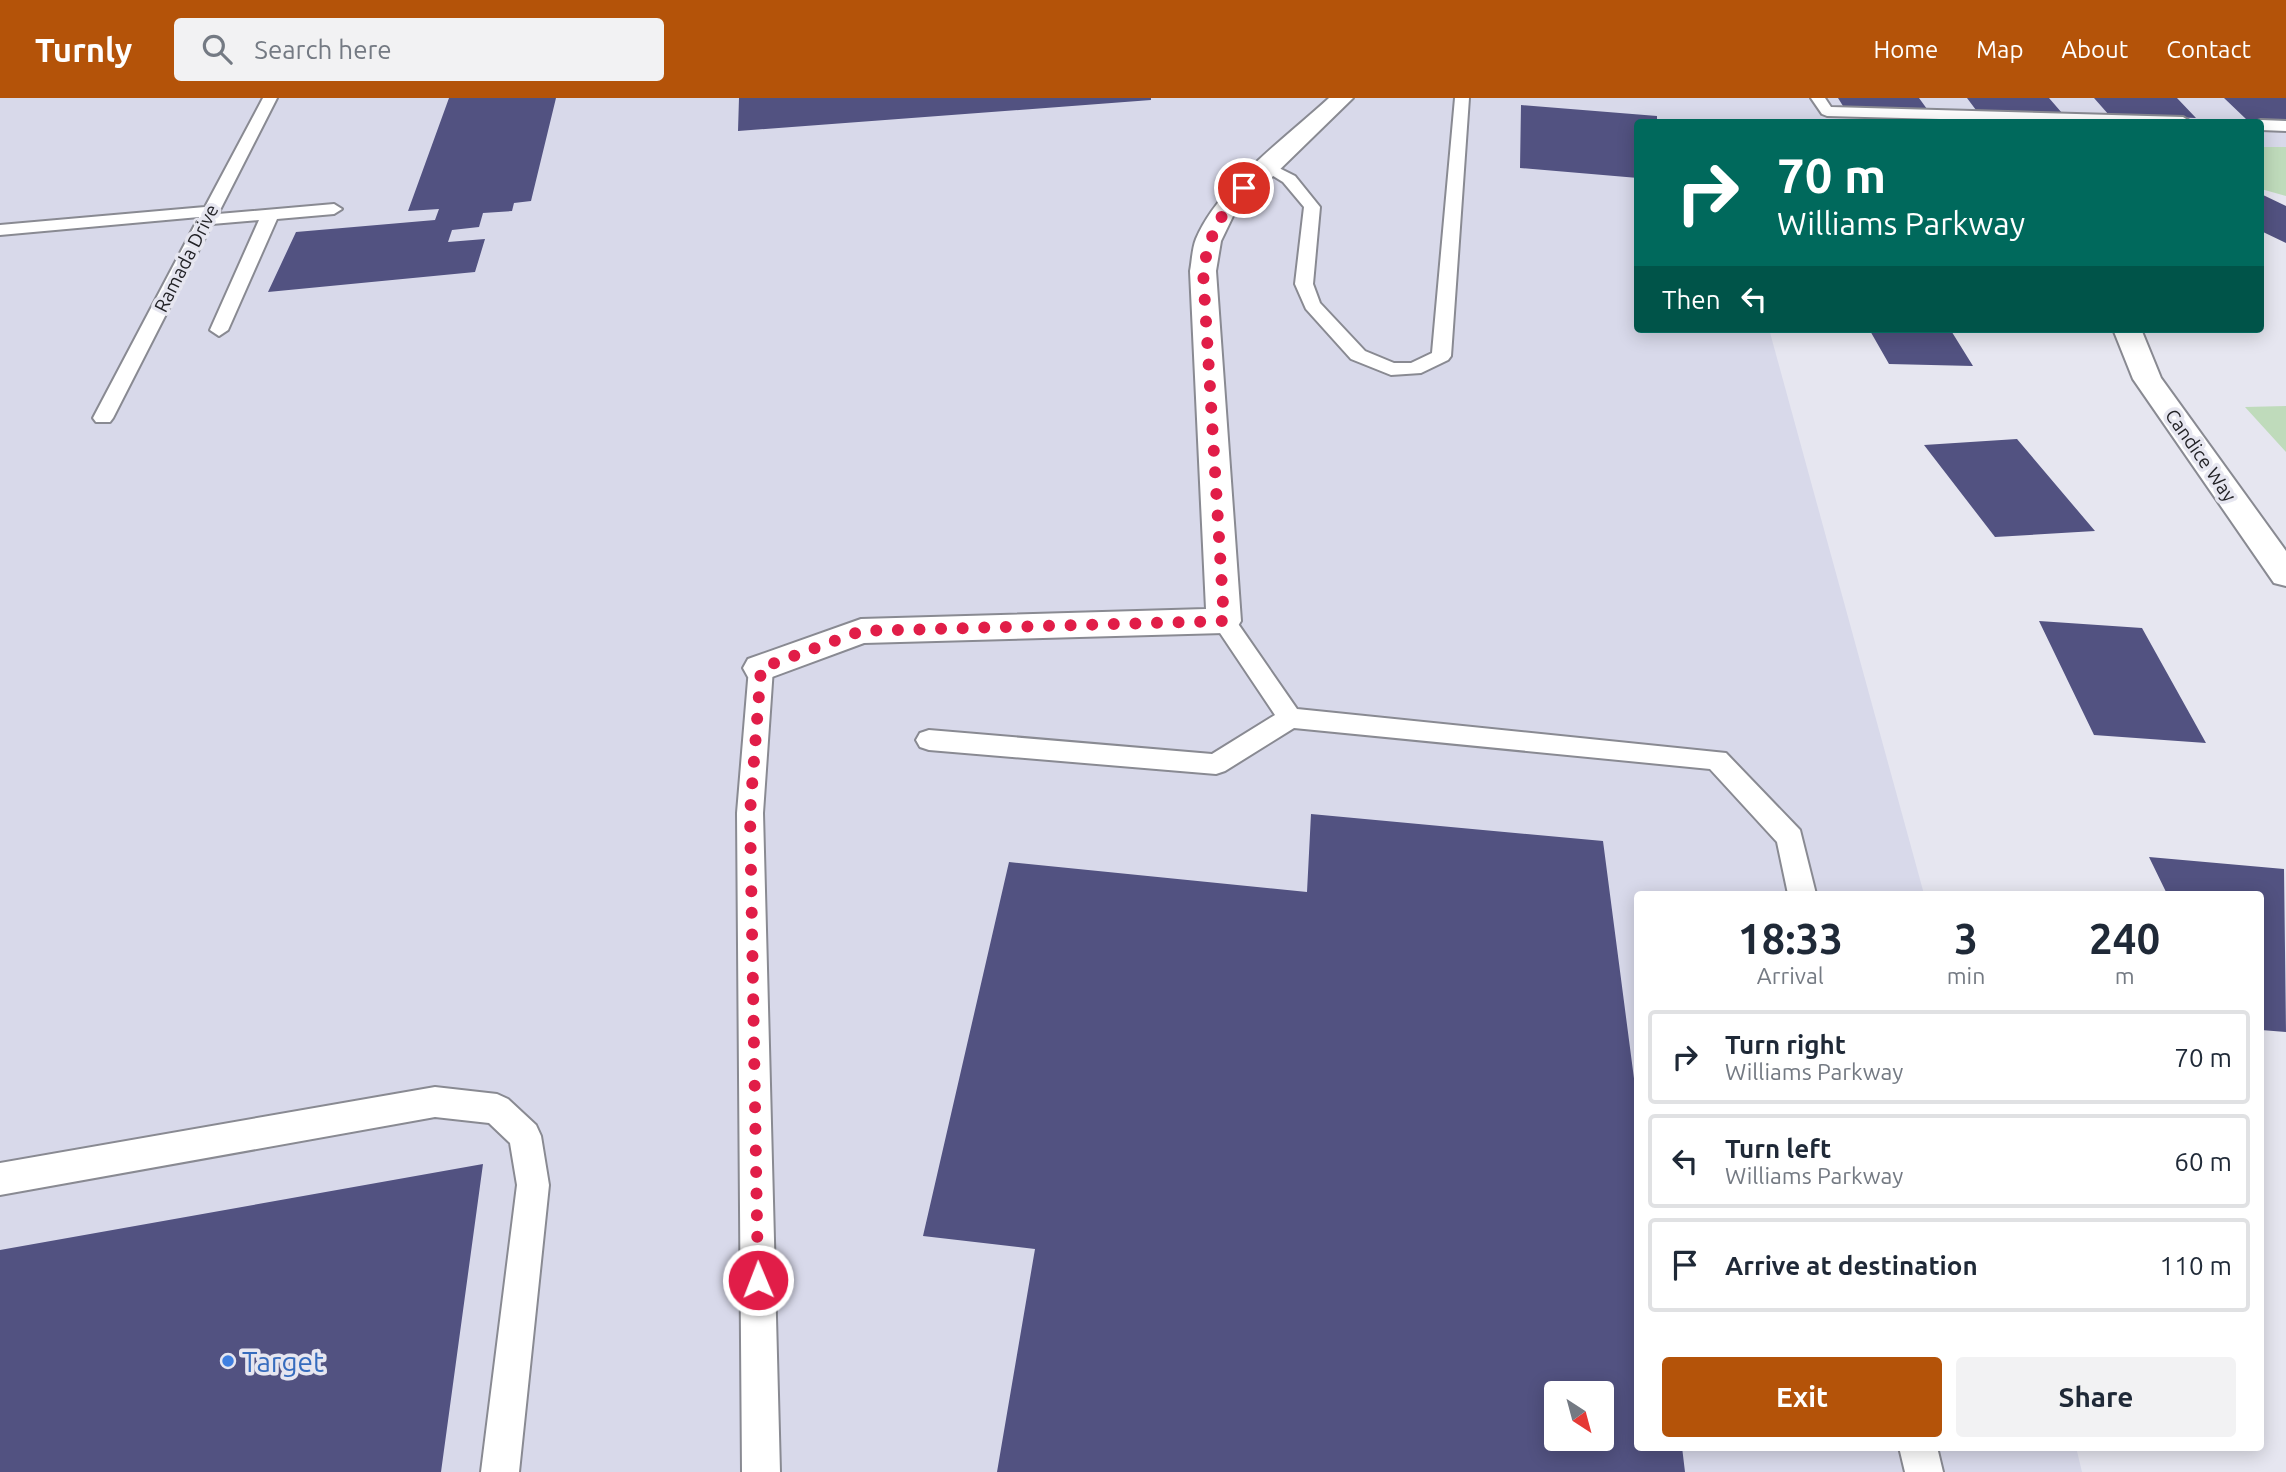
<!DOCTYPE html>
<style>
body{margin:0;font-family:Ubuntu,sans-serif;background:#f2f2f3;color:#1f2937;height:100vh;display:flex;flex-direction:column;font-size:26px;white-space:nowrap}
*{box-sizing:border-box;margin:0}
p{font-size:23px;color:#747a83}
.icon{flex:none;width:38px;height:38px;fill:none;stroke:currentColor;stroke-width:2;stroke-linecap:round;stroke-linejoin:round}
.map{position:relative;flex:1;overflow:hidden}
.side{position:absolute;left:1634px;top:793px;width:630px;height:560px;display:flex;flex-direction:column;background:#fff;border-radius:7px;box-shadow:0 4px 18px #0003}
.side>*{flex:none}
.hud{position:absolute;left:1634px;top:21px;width:630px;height:214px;border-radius:7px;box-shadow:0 4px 18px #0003;background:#00695c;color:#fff;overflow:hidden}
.needle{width:46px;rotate:144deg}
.fabs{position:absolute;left:1544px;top:1283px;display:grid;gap:14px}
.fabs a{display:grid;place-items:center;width:70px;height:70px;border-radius:7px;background:#fff;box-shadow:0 4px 18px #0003;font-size:35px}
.pin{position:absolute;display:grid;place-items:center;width:60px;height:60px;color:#fff;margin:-30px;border:4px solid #fff;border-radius:50%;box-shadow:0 2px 7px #0007}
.me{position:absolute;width:77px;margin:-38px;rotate:359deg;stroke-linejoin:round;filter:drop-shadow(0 0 5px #0008)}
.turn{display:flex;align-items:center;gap:24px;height:147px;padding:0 28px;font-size:32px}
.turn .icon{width:91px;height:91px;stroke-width:2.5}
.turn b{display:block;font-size:49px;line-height:60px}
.then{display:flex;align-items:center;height:66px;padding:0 28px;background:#0003;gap:14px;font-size:26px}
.eta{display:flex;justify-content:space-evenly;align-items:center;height:119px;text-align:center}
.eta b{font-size:42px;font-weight:700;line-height:49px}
.action{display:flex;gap:14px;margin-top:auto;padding:14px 28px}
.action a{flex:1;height:80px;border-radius:7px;background:#b45309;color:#fff;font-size:28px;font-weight:700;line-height:80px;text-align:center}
.action a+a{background:#f2f2f3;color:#1f2937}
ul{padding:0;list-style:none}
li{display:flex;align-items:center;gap:21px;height:94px;margin:0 14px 10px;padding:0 14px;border:4px solid #e0e1e3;border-radius:7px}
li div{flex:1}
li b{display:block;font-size:26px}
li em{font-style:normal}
header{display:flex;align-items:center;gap:42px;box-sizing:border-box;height:98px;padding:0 35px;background:#b45309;color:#fff}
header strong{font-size:33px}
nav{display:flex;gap:38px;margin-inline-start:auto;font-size:24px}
.search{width:490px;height:63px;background:#f2f2f3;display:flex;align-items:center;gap:18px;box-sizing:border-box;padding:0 24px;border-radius:7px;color:#747a83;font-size:26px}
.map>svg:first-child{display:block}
.built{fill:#d8d9ea;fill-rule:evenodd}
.green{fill:#bfdbbb}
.building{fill:#525281;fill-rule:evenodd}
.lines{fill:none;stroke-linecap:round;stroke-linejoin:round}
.lane-casing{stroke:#898a92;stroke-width:4}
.street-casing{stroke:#898a92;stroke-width:4}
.lane{fill:#fff;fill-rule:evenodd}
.street{fill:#fff;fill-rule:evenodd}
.route{stroke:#e11d48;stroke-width:12;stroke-dasharray:0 21.6}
.shop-dot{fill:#3f7fe0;stroke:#e6e6f0;stroke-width:2.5}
.labels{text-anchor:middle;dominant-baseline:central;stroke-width:7;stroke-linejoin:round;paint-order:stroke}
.far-street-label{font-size:19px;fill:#222226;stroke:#e6e6f0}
.near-shop-label{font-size:28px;fill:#366cbe;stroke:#e6e6f0;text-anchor:start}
</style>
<header>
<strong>Turnly</strong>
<div class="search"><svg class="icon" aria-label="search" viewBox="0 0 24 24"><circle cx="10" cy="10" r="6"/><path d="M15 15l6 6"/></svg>Search here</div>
<nav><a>Home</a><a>Map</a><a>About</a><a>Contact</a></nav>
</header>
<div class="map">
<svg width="2286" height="1374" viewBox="0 0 2286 1374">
<rect width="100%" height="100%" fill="#e6e6f0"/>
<!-- built -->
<path class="built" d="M0,0h2286v49h-25v-25h-623v207h131l155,565h-286v553h438l6,25h-2082zM1556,1295h45v45h-45z"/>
<!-- green -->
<path class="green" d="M2261,49h25v49l-25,-7z
M2286,308v46l-41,-45z"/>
<!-- building -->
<path class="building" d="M449,0h107l-25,103 -17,2 -2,8 -29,2 -4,14 -27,3 -4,12 37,-3 -10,33 -207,20 28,-60 139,-12 4,-11 -31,2z
M739,0h412v2l-413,31z
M1838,0h81l8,11 -84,-3z
M1967,0h82l13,15 -86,-3z
M2094,0h83l19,20 -87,-3z
M2224,0h62v23l-40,-2z
M1521,7l136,11v6h-19v56l-118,-10z
M2261,96l25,12v37l-25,-12z
M1869,231h81l23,37 -84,-2z
M2017,341l78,92 -100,6 -71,-92z
M2039,523l103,7 64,115 -112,-8z
M1311,716l292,27 35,268v338h44l3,25h-688l38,-223 -112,-13 86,-374 298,30zM1556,1295h45v45h-45z
M2149,759l135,12 2,163 -25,-2v-136h-94z
M483,1066l-42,308h-441v-222z"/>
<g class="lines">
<defs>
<path id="lane" d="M263,0h14l-59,116 116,-10 8,5 -8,5 -57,5 -49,111 -9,6 -9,-6 49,-110 -47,4 -99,194 -3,4h-14l-3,-4 106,-201 -199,18v-10l205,-18z
M1455,0h14l-18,258 -3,4 -27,13 -30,2 -40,-16 -45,-50 -11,-25 9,-77 -21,-25 -24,-15 8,-5 28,14 25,31 -7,77 7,19 45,48 29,12h17l21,-10z
M1811,0h14l6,9 352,10 8,5h-139l-225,-6 -5,-2z
M2261,22l25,1v10l-25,-1v-8h-6z
M1224,515l8,2 65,94 429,44 74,77 16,64h-28l-11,-52 -67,-73 -416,-41 -69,43 -9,3 -287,-24 -9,-3 -4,-7 4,-7 9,-3 283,24 63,-39 -63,-94 4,-6z
M761,561l9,3 3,6 -10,145 17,659h-38l-5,-659 12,-145 3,-6z
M435,989l62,7 11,5 28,26 5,11 8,49 -30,287h-38l36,-287 -7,-42 -21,-20 -54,-6 -435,78v-32z
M1899,1349h38l6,25h-38z"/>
<path id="street" d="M1329,0h24l-119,116 -13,27 -5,30 25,350 -5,8 -12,4 -360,10 -103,38 -13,-4 -5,-9 5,-9 113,-40 345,-10 -16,-338c2,-10 2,-22 6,-32 22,-53 91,-102 133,-141z
M2113,231h28l20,49 125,173v35l-12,-3 -141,-204z"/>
</defs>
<!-- lane casing -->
<use href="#lane" class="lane-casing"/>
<!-- street casing -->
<use href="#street" class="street-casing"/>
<!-- lane -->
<use href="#lane" class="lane"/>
<!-- street -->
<use href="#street" class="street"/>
</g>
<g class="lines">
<!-- route -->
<path class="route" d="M758,1182l-8,-467 11,-145 100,-37 363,-10 -21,-350c7,-37 16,-56 41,-83"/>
</g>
<!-- markers -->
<circle class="shop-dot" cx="228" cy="1263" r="7"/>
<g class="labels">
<!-- far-street labels -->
<g class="far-street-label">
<text transform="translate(186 160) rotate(-63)">Ramada Drive</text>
<text transform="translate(2201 357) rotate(55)">Candice Way</text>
</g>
<!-- near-shop labels -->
<g class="near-shop-label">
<text x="242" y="1263">Target</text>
</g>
</g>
</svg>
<div class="fabs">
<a><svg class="needle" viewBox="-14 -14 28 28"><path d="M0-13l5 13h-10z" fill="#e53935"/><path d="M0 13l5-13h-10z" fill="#747a83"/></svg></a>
</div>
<div class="pin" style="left:1244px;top:90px;background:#d93025"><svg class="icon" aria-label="arrive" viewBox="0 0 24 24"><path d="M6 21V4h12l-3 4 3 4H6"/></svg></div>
<svg class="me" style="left:758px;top:1182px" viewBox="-20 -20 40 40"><circle r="17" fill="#e11d48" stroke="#fff" stroke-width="3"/><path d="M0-11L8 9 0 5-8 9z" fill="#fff"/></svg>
<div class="hud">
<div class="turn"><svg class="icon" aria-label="right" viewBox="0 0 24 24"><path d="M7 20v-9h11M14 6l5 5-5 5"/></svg><div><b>70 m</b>Williams Parkway</div></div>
<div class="then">Then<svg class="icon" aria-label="left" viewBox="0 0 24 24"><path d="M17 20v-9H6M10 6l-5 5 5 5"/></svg></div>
</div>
<section class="side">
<div class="eta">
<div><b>18:33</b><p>Arrival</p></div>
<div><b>3</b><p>min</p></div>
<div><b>240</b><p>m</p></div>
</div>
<ul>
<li><svg class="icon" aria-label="right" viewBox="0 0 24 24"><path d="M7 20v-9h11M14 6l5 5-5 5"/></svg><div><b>Turn right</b><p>Williams Parkway</p></div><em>70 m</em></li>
<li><svg class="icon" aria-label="left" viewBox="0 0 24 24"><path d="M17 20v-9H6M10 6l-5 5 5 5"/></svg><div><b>Turn left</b><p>Williams Parkway</p></div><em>60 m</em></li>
<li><svg class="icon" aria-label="arrive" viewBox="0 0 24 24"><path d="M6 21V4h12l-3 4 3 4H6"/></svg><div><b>Arrive at destination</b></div><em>110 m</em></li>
</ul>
<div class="action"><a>Exit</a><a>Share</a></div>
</section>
</div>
